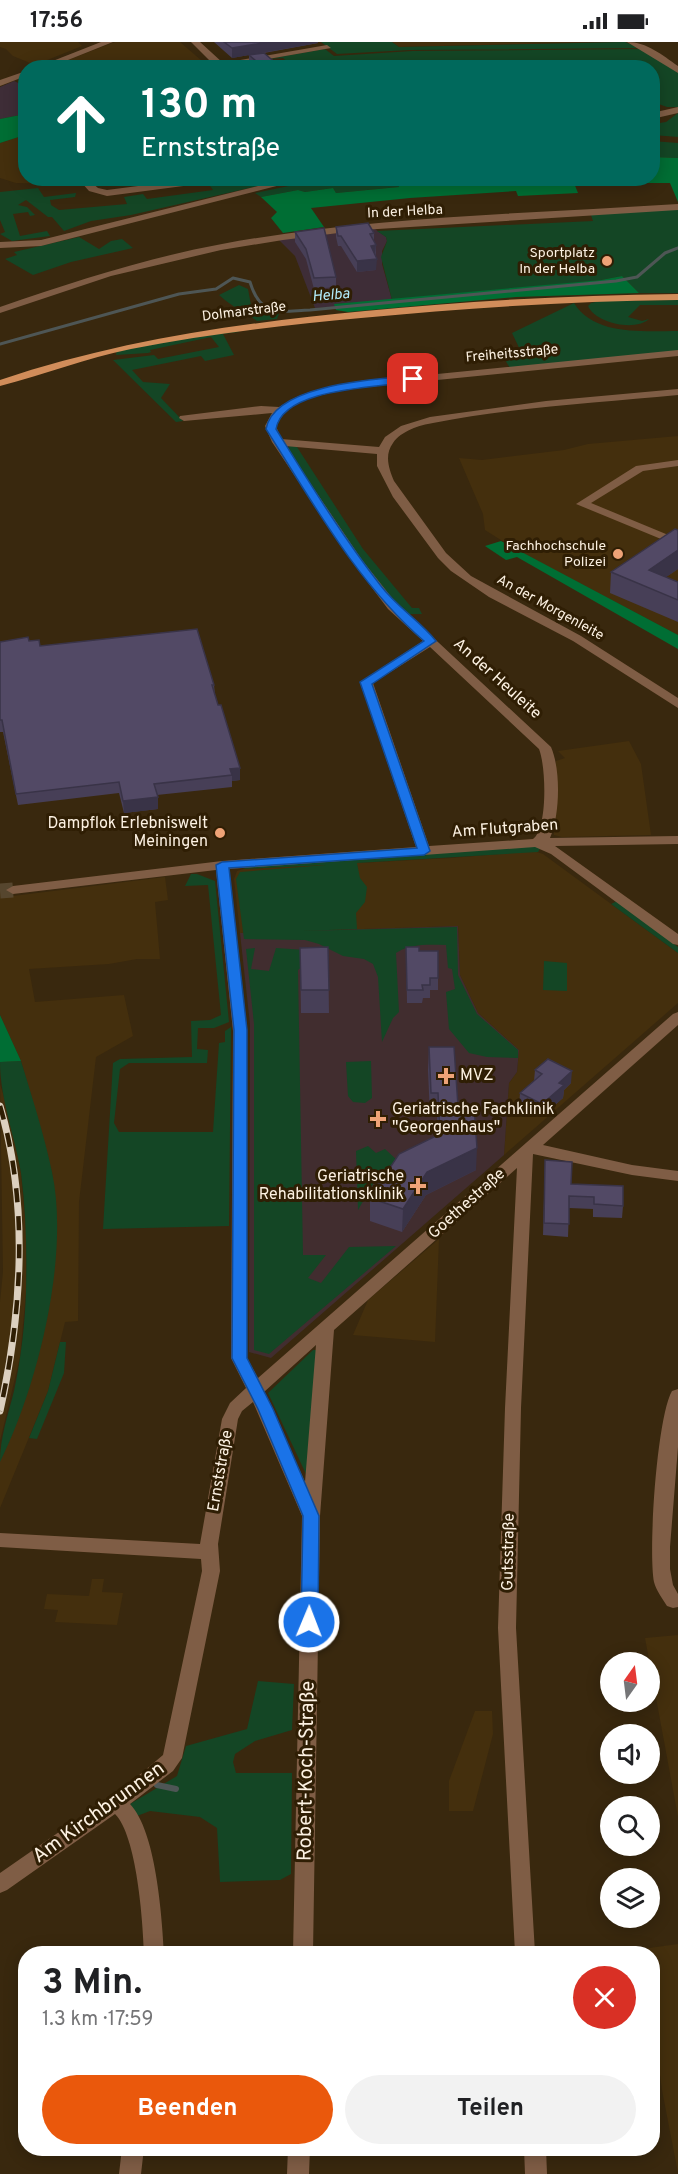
<!DOCTYPE html>
<html lang="de">
<meta charset="utf-8">
<style>
body{margin:0;font-family:Overpass,sans-serif;background:#f2f2f2;color:#202124;height:100vh;display:flex;flex-direction:column;font-size:22px;white-space:nowrap}
*{box-sizing:border-box;margin:0}
p{font-size:20px;color:#757577}
.icon{flex:none;width:33px;height:33px;fill:none;stroke:currentColor;stroke-width:2;stroke-linecap:round;stroke-linejoin:round}
.map{position:relative;flex:1;overflow:hidden}
.side{position:absolute;left:18px;top:1904px;width:642px;height:210px;display:flex;flex-direction:column;background:#fff;border-radius:24px;box-shadow:0 3px 15px #0003}
.side>*{flex:none}
.hud{position:absolute;left:18px;top:18px;width:642px;height:126px;border-radius:24px;box-shadow:0 3px 15px #0003;background:#00695c;color:#fff;overflow:hidden}
.needle{width:39px;rotate:14deg}
.buttons{position:absolute;left:600px;top:1610px;display:grid;gap:12px}
.buttons a{display:grid;place-items:center;width:60px;height:60px;border-radius:50%;background:#fff;box-shadow:0 3px 15px #0003;font-size:30px}
.pin{position:absolute;display:grid;place-items:center;width:51px;height:51px;color:#fff;margin:-26px;border-radius:12px;box-shadow:0 3px 9px #0006}
.me{position:absolute;width:66px;margin:-33px;rotate:1deg;stroke-linejoin:round;filter:drop-shadow(0 0 4px #0008)}
.turn{display:flex;align-items:center;gap:21px;height:126px;padding:0 24px;font-size:27px}
.turn .icon{width:78px;height:78px;stroke-width:2.5}
.turn b{display:block;font-size:42px;line-height:51px}
.round{display:grid;place-items:center;flex:none;width:63px;height:63px;border-radius:32px;background:#f2f2f2}
.head{display:flex;align-items:center;justify-content:space-between;height:102px;padding:0 24px}
h1{font-size:36px;font-weight:700;line-height:45px}
.cta{display:flex;gap:12px;margin-top:auto;padding:12px 24px}
.cta a{flex:1;height:69px;border-radius:36px;background:#ea580c;color:#fff;font-size:24px;font-weight:700;line-height:69px;text-align:center}
.cta a+a{background:#f2f2f2;color:#202124}
.status{display:flex;justify-content:space-between;align-items:center;height:42px;padding:0 30px;background:#fff;direction:ltr}
.status svg{height:16px;fill:currentColor}
.map>svg:first-child{display:block}
.commercial{fill:#3e2d37}
.built{fill:#442f0d}
.medical{fill:#412d2f}
.green{fill:#144625}
.forest{fill:#006e34}
.lines{fill:none;stroke-linecap:round;stroke-linejoin:round}
.stream-far1{stroke:#4e5655;stroke-width:3}
.stream{stroke:#4e5655;stroke-width:6}
.minor-tunnel{stroke:#56462e;stroke-width:15;stroke-dasharray:15 8;stroke-linecap:butt}
.minor{fill:#7f5d45;fill-rule:evenodd}
.major{fill:#d18d5a;fill-rule:evenodd}
.rail-casing{stroke:#dcd0bf;stroke-width:7}
.rail{stroke:#2f1e04;stroke-width:4.5;stroke-dasharray:14;stroke-linecap:butt}
.wall{fill:#473f57}
.shaded-wall{fill:#393347}
.building{fill:#524965;stroke:#393347;stroke-width:1.5}
.route{fill:#1a73e8;stroke:#114b97;stroke-width:1.5}
.poi-dot{fill:#efa377;stroke:#2f1e04;stroke-width:2}
.labels{text-anchor:middle;dominant-baseline:central;stroke-width:6;stroke-linejoin:round;paint-order:stroke}
.far-street-label{font-size:14px;fill:#fcf1e2;stroke:#2f1e04}
.far-poi-label{font-size:14px;fill:#fcf1e2;stroke:#2f1e04;text-anchor:end}
.far-water-label{font-size:15px;font-style:italic;fill:#b3edfd;stroke:#2f1e04}
.street-label{font-size:16px;fill:#fcf1e2;stroke:#2f1e04}
.poi-label{font-size:16px;fill:#fcf1e2;stroke:#2f1e04;text-anchor:end}
.near-street-label{font-size:20px;fill:#fcf1e2;stroke:#2f1e04}
</style>
<div class="status"><b>17:56</b><svg viewBox="0 0 49 12"><path d="M0 12V9h3v3zM5 12V6h3v6zM10 12V3h3v9zM15 12V0h3v12zM26 1h20v11H26zM47 4h2v5h-2z"/></svg></div>
<div class="map">
<svg width="678" height="2132" viewBox="0 0 678 2132">
<rect width="100%" height="100%" fill="#39280e"/>
<!-- commercial -->
<path class="commercial" d="M14,39l11,5v28l-25,5v-32z
M375,187l11,8 1,4 -5,10v13l10,36 -57,4v3l-20,1 -20,-52 -17,-17z"/>
<!-- built -->
<path class="built" d="M0,0h78l4,4 -47,19 -22,-9 -7,-7 -6,-2z
M115,0h65l29,25 -162,1z
M392,0h203l-196,5z
M25,93l1,43 53,1v2l-19,3 -44,-1 -16,-5v-35z
M678,394v199l-163,-86 -30,-19 -2,-16 -24,-56 23,2 82,-10 24,-6z
M629,699l12,23 10,71 -89,2 -8,-2 2,-74 9,-3 -7,-7z
M534,809l9,3 135,99v50l-174,152 5,-72 8,-11 2,-22 -41,-37 -18,-38 -2,-49 -218,7 -6,-54 3,-8 6,-2 208,-11z
M165,835l3,23 -13,2 5,57h-23l-28,5 -80,5 6,33 89,-7 9,41 -37,21 -17,145 -1,119 -13,1 -17,69 -48,117v-53l43,-119 9,-51 4,-49 -4,-63 -31,-112 -21,-46v-130l12,-2 1,13z
M0,1042l10,33 11,56 5,57v62l-6,65 -20,84v-139l3,-30z
M439,1197l-4,103 -82,-7 15,-35z
M92,1537h12l-2,13 21,1 -6,32 -62,-3 3,-12 -14,-1 3,-15 42,2z
M678,1593v182l-33,-179z
M475,1669h17l1,23 -20,77h-24v-30z
M678,1902v229l-16,-83 -9,-69 -1,-68h-9l-1,-4z"/>
<!-- medical -->
<path class="medical" d="M458,884l2,49 18,38 41,37 -2,22 -8,11 -5,72 -233,203 -22,-6 1,-328 -10,-91z"/>
<!-- green -->
<path class="green" d="M321,0h71l7,5 226,-5 15,6 -231,2 -72,4z
M325,7l9,7 78,-5 233,-2 33,23v35h-11l-14,-5 -1,-34h-358l-11,-10 -15,1z
M678,71v24l-25,-2v-11l13,-2z
M652,99l26,2v15l-25,-1z
M205,137h21l3,4 34,-4h26l-158,36 -40,6 -27,10 -12,-14h-4l-22,-17 -8,5 9,2 8,8 -5,1 -2,-4 -15,2 7,22 27,-5 3,5 -38,5 -12,-7 5,-2 -5,-12v-28l38,-4 6,9 32,-4 -1,4 -25,3 1,5 8,5 68,-6 -3,-7 19,-3 4,5 66,-9z
M322,137l144,-1v1l-69,2 2,6 -63,6 -3,-5 -28,4 -7,-2 -37,7 -6,-4z
M678,166v85h-39l-17,-17 -21,4 -209,20 -11,-43 6,-16 -1,-4 -9,-6 216,-10 -2,-6z
M79,195l20,12 12,-8 11,-2 11,9 -62,14 -38,13 -28,-16 12,-4 -3,-3z
M239,243l9,4 3,16 29,6 -3,8 -20,2c-15,-11 -24,-13 -38,-26z
M678,258v5h-38l-12,12 14,4 7,-2c-14,13 -54,4 -61,-13l3,-3 9,-2z
M574,261c20,33 70,28 104,28v20l-168,17 -5,-8 19,-2 -12,-25z
M238,288l1,2 -16,2 11,21 -29,6 -4,-5 -69,14 11,12 27,2 -9,14 22,23 -7,1 -63,-62 41,-5 4,4 61,-12 -8,-10 -61,13 1,2 -3,1 -32,2 1,-5z
M290,403l7,2 66,102 49,59h7l3,6h-17l-30,-33 -88,-131z
M525,804l16,1 -3,5 -181,11 3,15 7,9 -2,15 -9,11 1,16 -56,2 156,-4 1,48 19,39 41,36v8l-31,-1 -18,-4 -20,-24 -3,-37 9,-3 -3,-20 -4,-1 -2,-23c-18,0 -34,-2 -50,8l3,59 -6,6 -11,24 -4,-65 -5,-13 -9,-5 -21,-3 -24,-12 -14,-4 -61,-1 -8,-60 4,-7 86,-7 -83,4 10,-4z
M191,832h6l18,7 14,141 -15,6h-16l-1,21 11,1 -1,13h-78l-9,6 -6,54 5,9h94l6,-89 6,-1v-11l6,-4 -2,199 -126,3 10,-166 7,-4 72,-2 -1,-36 19,-1 11,-5 -13,-130 -23,1z
M617,859l61,46v6l-67,-49z
M255,906l-4,21 18,2 7,-23 29,2 4,11 -11,9 5,285h23l-18,23 13,5 28,-36 47,-1 -127,108 -15,-4v-326l-8,-75z
M544,919l23,2v28l-24,-1z
M21,1019c11,36 23,73 31,111 18,84 -14,214 -52,290 0,-25 8,-47 14,-71 7,-33 11,-67 12,-100 1,-39 0,-79 -5,-118 -6,-37 -21,-74 -21,-111z
M371,1019l1,37 -7,5 -12,-1 -5,-6 -2,-34z
M368,1104l8,7 9,-4 13,12 -18,11 -22,38 -2,-59z
M60,1300h6l-2,31 -27,66 -8,-1 19,-47z
M313,1308h4l-11,124 -38,-81z
M258,1639l36,3 -2,46 -37,11 -20,13 -2,8 3,11h56l-1,101 -11,6 -60,2 -3,-54 -17,-11 -50,-6 -13,5 -7,-12 47,-28 9,-30 61,-17z"/>
<!-- forest -->
<path class="forest" d="M25,72v21l-25,8v-24z
M653,115l25,1v44l-8,-19h-96l4,10 -60,3 -2,-5 -106,7 -99,10 13,19 -41,6 -12,-15 6,-6 -16,-15 37,-7 7,2 28,-4 3,5 63,-6 -3,-6 33,-2 223,-1z
M622,234l17,17 -123,4 -168,15 -12,-2 -2,-6 267,-24z
M501,499l177,94v14l-161,-92 -11,3 -21,-14z
M0,973l21,46 -21,1z"/>
<g class="lines">
<!-- stream-far1 -->
<path class="stream-far1" d="M0,302l179,-50 37,-5 17,-11 17,4c11,36 28,29 60,28l306,-29 21,-4 28,-24 13,-5"/>
<!-- stream -->
<path class="stream" d="M157,1743l19,4"/>
<!-- minor-tunnel -->
<path class="minor-tunnel" d="M0,849l13,-1"/>
<!-- minor -->
<path class="minor" d="M101,0h12l-65,26h-13z
M191,0h9l23,21 104,-18 4,3 -114,20z
M627,0c20,0 35,13 51,24v7z
M26,29v5l-26,10v-6z
M678,65v6l-26,6v-6z
M82,136h9v4l7,6 9,2 93,-12 -9,7 -84,11 -18,-5 -8,-9z
M290,136h18l-267,68 -41,2v-6l41,-2z
M678,162v6l-316,20 -79,10 -62,10 -110,26 -111,37v-6c73,-25 146,-49 222,-63 150,-28 304,-30 456,-40z
M678,308v6l-331,33c-22,5 -64,12 -71,37l5,13 98,8 6,-10 16,-11 29,-9 116,-16 132,-12v6c-81,8 -165,12 -245,28 -13,2 -32,8 -40,20 -9,12 -4,26 1,38l52,72 25,23 110,60 97,62v10l-105,-67 -84,-44 -38,-26 -13,-13 -45,-61 -16,-31v-12l-92,-8 77,114 34,43 155,144c10,23 9,68 -1,91l128,-2v8l-123,2 123,88v11l-5,-1 -122,-90 -16,-7 -306,22 18,162v327l11,20 415,-364 5,-2v13l-135,120 89,20 46,6v10l-46,-6 -99,-21 -12,254 -5,220 19,325h-20l-17,-325 7,-220 12,-240 -183,162 -14,186 -7,437h-20l9,-437 -49,-114 -11,9 -4,8 -20,125 2,27 -38,187 -9,13 -43,33c26,27 32,112 34,149h-20c-1,-31 -7,-117 -29,-139l-108,76 -7,3v-20l131,-91 32,-27 39,-184 -1,-12 -201,-12v-14l200,11 22,-125 8,-16 16,-15 -15,-30 2,-327 -17,-161 -203,24 -7,-4 7,-4 209,-25 194,-14 -56,-165 63,-41 -35,-32 -34,-45 -82,-122 -7,-16 7,-13 -88,8 -5,-3 1,-2 81,-10 18,1 21,-11 47,-13zM430,605l109,102c7,17 9,79 -6,90l-104,7 -56,-163zM316,1303l-11,137 -41,-90z
M678,418v6l-35,5 -52,32 87,36v7l-102,-42 60,-38z
M678,1347v58l-8,100v22l3,16 5,9v13l-5,1 -6,-2c-5,-8 -11,-16 -13,-24 -6,-32 3,-165 18,-191z
M122,2106h22l-3,26h-22z
M288,2106h22l-1,26h-22z
M524,2106h22l1,26h-22z"/>
<!-- major -->
<path class="major" d="M678,252v6c-106,1 -212,8 -317,18 -77,7 -154,16 -230,31 -45,9 -87,26 -131,37v-6c119,-40 241,-57 365,-69 104,-10 208,-16 313,-17z"/>
<defs>
<path id="rail" d="M0,1064c29,98 22,207 0,305"/>
</defs>
<!-- rail casing -->
<use href="#rail" class="rail-casing"/>
<!-- rail -->
<use href="#rail" class="rail"/>
</g>
<!-- wall -->
<path class="wall" d="M214,0h104v1l-54,10 14,15h-25l-4,-3v-10l-17,3z
M336,185l38,6v9l2,3v25l-19,2 -16,-26h-3l-2,-9z
M295,190l41,45v10l-22,2 -8,-30 -11,-17z
M678,527l-12,8 12,5v40l-68,-29 1,-21z
M29,599l11,5 174,39 1,10 25,73v12l-8,1v6l-75,8 1,14 -34,4 -5,-20 -101,12 -15,-73h-3v-90z
M328,905l1,66h-28l-1,-65z
M406,905l13,4 19,27v12h-8v8h-7l-1,5h-15z
M429,1005l29,59 18,64 -50,25 -24,37 -32,-11v-23l68,-63 -1,-19h-7l-2,-46z
M535,1028l36,13 -7,7 -1,8 -22,19 -22,-12 1,-12 14,-12z
M545,1118l26,24 52,22 -1,12 -29,-1v-8l-24,-1 -1,29 -25,-2z"/>
<!-- shaded-wall -->
<path class="shaded-wall" d="M269,0h49v1l-86,15v-10z
M278,23v3l-15,-1z
M376,203l-1,11 -4,-10z
M377,217l-1,11 -19,2v-11z
M678,508v19l-28,19 -1,-18z
M240,726v12l-8,1v-6l-2,-6z
M158,755v12l-34,4 -1,-12z
M572,1029l-1,12 -7,7 -1,8 -22,19 1,-13 17,-21z
M477,1106l-1,22 -50,25 -24,37 1,-23 24,-37z"/>
<!-- building -->
<path class="building" d="M224,0h45l-37,6z
M264,11l14,12 -15,2 -14,-12z
M368,181l6,10 -4,1 6,11 -5,1 6,13 -20,2 -16,-25h-3l-2,-9z
M324,186l12,49 -22,1 -8,-29 -11,-17z
M675,487l3,1v20l-29,20 29,12v18l-67,-28z
M197,587l17,56h-2l6,20h3l19,63 -10,1 2,6 -78,9 4,13 -35,4 -4,-19 -103,12 -14,-74h-2v-78l28,-5 1,4 10,-1 1,6z
M328,905l1,43h-28l-1,-42z
M406,905h13v4h19v27h-8v7h-8l1,5h-16z
M429,1005h25l4,59h16l3,42 -50,24 -24,37 -33,-11 29,-44 41,-20 -2,-41h-7z
M548,1017l24,12 -13,12 5,2 -22,19 -22,-11 22,-19 -7,-4z
M545,1118l27,2 -1,22 52,2v20l-29,-2v-7l-25,-1v28l-25,-1z"/>
<!-- route -->
<path class="route" d="M413,334l5,3 -2,2c-32,7 -133,5 -140,48 33,53 66,107 105,157 16,21 39,35 55,55l-64,43 58,167 -6,4 -195,13 18,162v328l26,51 46,107 -1,106 -3,5 -6,2 -5,-2 -3,-5 2,-106 -45,-107 -26,-51 2,-328 -18,-165 6,-3 195,-14 -57,-166 64,-41c-67,-58 -111,-138 -158,-212 8,-45 111,-50 147,-53z"/>
<!-- markers -->
<g class="poi-dot">
<circle cx="607" cy="219" r="6"/>
<circle cx="618" cy="512" r="6"/>
<circle cx="220" cy="791" r="6"/>
<path d="M443 1025h6v6h6v6h-6v6h-6v-6h-6v-6h6z"/>
<path d="M375 1068h6v6h6v6h-6v6h-6v-6h-6v-6h6z"/>
<path d="M415 1135h6v6h6v6h-6v6h-6v-6h-6v-6h6z"/>
</g>
<g class="labels">
<!-- far-street labels -->
<g class="far-street-label">
<text transform="translate(405 170) rotate(-3)">In der Helba</text>
<text transform="translate(244 270) rotate(-7)">Dolmarstraße</text>
<text transform="translate(512 312) rotate(-5)">Freiheitsstraße</text>
<text transform="translate(550 566) rotate(29)">An der Morgenleite</text>
</g>
<!-- far-poi labels -->
<g class="far-poi-label">
<text x="595" y="211">Sportplatz<tspan x="595" dy="16">In der Helba</tspan></text>
<text x="606" y="504">Fachhochschule<tspan x="606" dy="16">Polizei</tspan></text>
</g>
<!-- far-water labels -->
<g class="far-water-label">
<text transform="translate(331 254) rotate(-5)">Helba</text>
</g>
<!-- street labels -->
<g class="street-label">
<text transform="translate(497 637) rotate(42)">An der Heuleite</text>
<text transform="translate(505 787) rotate(-4)">Am Flutgraben</text>
<text transform="translate(467 1162) rotate(-42)">Goethestraße</text>
<text transform="translate(221 1429) rotate(-80)">Ernststraße</text>
<text transform="translate(509 1510) rotate(-89)">Gutsstraße</text>
</g>
<!-- poi labels -->
<g class="poi-label">
<text x="208" y="782">Dampflok Erlebniswelt<tspan x="208" dy="18">Meiningen</tspan></text>
<text x="460" y="1034" text-anchor="start">MVZ</text>
<text x="392" y="1068" text-anchor="start">Geriatrische Fachklinik<tspan x="392" dy="18">"Georgenhaus"</tspan></text>
<text x="404" y="1135">Geriatrische<tspan x="404" dy="18">Rehabilitationsklinik</tspan></text>
</g>
<!-- near-street labels -->
<g class="near-street-label">
<text transform="translate(307 1729) rotate(-89)">Robert-Koch-Straße</text>
<text transform="translate(99 1771) rotate(-36)">Am Kirchbrunnen</text>
</g>
</g>
</svg>
<div class="buttons">
<a><svg class="needle" viewBox="-14 -14 28 28"><path d="M0-13l5 13h-10z" fill="#e53935"/><path d="M0 13l5-13h-10z" fill="#757577"/></svg></a>
<a><svg class="icon" aria-label="sound" viewBox="0 0 24 24"><path d="M4 9h4l5-4v14l-5-4H4zM17 9q2 3 0 6"/></svg></a>
<a><svg class="icon" aria-label="search" viewBox="0 0 24 24"><circle cx="10" cy="10" r="6"/><path d="M15 15l6 6"/></svg></a>
<a><svg class="icon" aria-label="layers" viewBox="0 0 24 24"><path d="M12 4l9 5-9 5-9-5zM3 14l9 5 9-5"/></svg></a>
</div>
<div class="pin" style="left:413px;top:337px;background:#d93025"><svg class="icon" aria-label="arrive" viewBox="0 0 24 24"><path d="M6 21V4h12l-3 4 3 4H6"/></svg></div>
<svg class="me" style="left:309px;top:1580px" viewBox="-20 -20 40 40"><circle r="17" fill="#1a73e8" stroke="#fff" stroke-width="3"/><path d="M0-11L8 9 0 5-8 9z" fill="#fff"/></svg>
<div class="hud">
<div class="turn"><svg class="icon" aria-label="ahead" viewBox="0 0 24 24"><path d="M12 20V5M6 11l6-6 6 6"/></svg><div><b>130 m</b>Ernststraße</div></div>
</div>
<section class="side">
<div class="head"><div><h1>3 Min.</h1><p>1.3 km · 17:59</p></div><a class="round" style="background:#d93025;color:#fff"><svg class="icon" aria-label="close" viewBox="0 0 24 24"><path d="M6 6l12 12M18 6L6 18"/></svg></a></div>
<div class="cta"><a>Beenden</a><a>Teilen</a></div>
</section>
</div>
